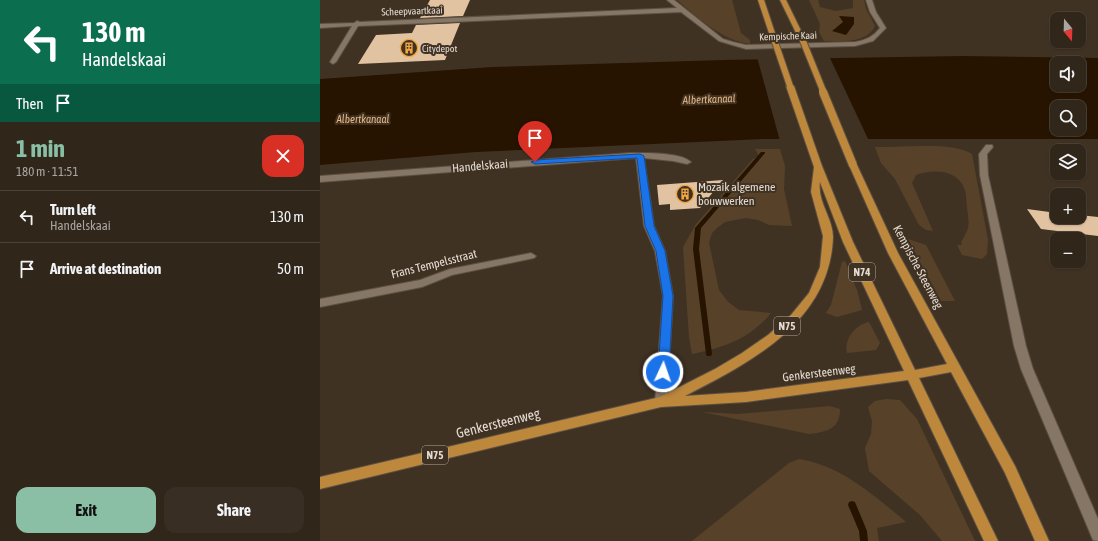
<!DOCTYPE html>
<meta charset="utf-8">
<style>
body{margin:0;font-family:"Asap Condensed",sans-serif;background:#382e23;color:#f1f3f6;height:100vh;display:flex;flex-direction:column;font-size:15px;white-space:nowrap}
*{box-sizing:border-box;margin:0}
p{font-size:13px;color:#a8a5a2}
.icon{flex:none;width:22px;height:22px;fill:none;stroke:currentColor;stroke-width:2;stroke-linecap:round;stroke-linejoin:round}
.map{position:relative;flex:1;overflow:hidden}
.details{display:flex;flex-direction:column;background:#30261a;width:320px}
.details>*{flex:none}
.top-card{background:#0b6e4f;color:#fff;overflow:hidden}
.needle{width:26px;rotate:161deg}
.fabs{position:absolute;left:730px;top:12px;display:grid;gap:8px}
.fabs a{display:grid;place-items:center;width:36px;height:36px;border-radius:8px;background:#30261a;box-shadow:0 1px 3px #0004,0 0 0 1px #4b4339;font-size:20px}
.pin{position:absolute;display:grid;place-items:center;width:34px;height:34px;color:#fff;margin:-41px -17px;border-radius:50% 50% 50% 0;rotate:-45deg;box-shadow:0 0 4px #0007}
.pin .icon{rotate:45deg}
.me{position:absolute;width:44px;margin:-22px;rotate:3deg;stroke-linejoin:round;filter:drop-shadow(0 0 3px #0008)}
.turn{display:flex;align-items:center;gap:14px;height:84px;padding:0 16px;font-size:18px}
.turn .icon{width:52px;height:52px;stroke-width:2.5}
.turn b{display:block;font-size:28px;line-height:34px}
.then{display:flex;align-items:center;height:38px;padding:0 16px;background:#0003;gap:8px;font-size:15px}
.round{display:grid;place-items:center;flex:none;width:42px;height:42px;border-radius:12px;background:#382e23}
.head{display:flex;align-items:center;justify-content:space-between;height:68px;padding:0 16px}
h1{font-size:24px;font-weight:700;line-height:30px;color:#8abfa5}
.action{display:flex;gap:8px;margin-top:auto;padding:8px 16px}
.action a{flex:1;height:46px;border-radius:12px;background:#8abfa5;color:#111;font-size:16px;font-weight:700;line-height:46px;text-align:center}
.action a+a{background:#382e23;color:#f1f3f6}
ul{padding:0;list-style:none}
li{display:flex;align-items:center;gap:12px;height:52px;padding:0 16px;border-top:1px solid #4b4339}
li div{flex:1}
li b{display:block;font-size:15px}
li em{font-style:normal}
main{display:flex;flex:1;min-height:0}
.map>svg:first-child{display:block}
.green{fill:#574229}
.water{fill:#261400;fill-rule:evenodd}
.pier{fill:#403223}
.lines{fill:none;stroke-linecap:round;stroke-linejoin:round}
.stream{fill:#261400;fill-rule:evenodd}
.building{fill:#e1c2a1}
.minor-casing{stroke:#5b5043;stroke-width:2}
.primary-casing{stroke:#5b5043;stroke-width:2}
.minor{fill:#867665;fill-rule:evenodd}
.primary{fill:#bd873c;fill-rule:evenodd}
.primary-bridge-far1-casing{stroke:#5b5043;stroke-width:8;stroke-linecap:butt}
.primary-bridge-casing{stroke:#5b5043;stroke-width:10;stroke-linecap:butt}
.primary-bridge-far1{stroke:#bd873c;stroke-width:6}
.primary-bridge{stroke:#bd873c;stroke-width:8}
.route{fill:#1a73e8;stroke:#114b97}
.labels{text-anchor:middle;dominant-baseline:central;stroke-width:4;stroke-linejoin:round;paint-order:stroke}
.far-street-label{font-size:10px;fill:#e4dbd2;stroke:#403223}
.far-poi-label{font-size:10px;fill:#e4dbd2;stroke:#403223;text-anchor:start}
.far-water-label{font-size:11px;font-style:italic;fill:#e6b682;stroke:#403223}
.shield{fill:#403223;stroke:#b3a89e;stroke-width:1}
.shield-label{font-size:11px;font-weight:bold;fill:#e4dbd2}
.street-label{font-size:12px;fill:#e4dbd2;stroke:#403223}
.poi-label{font-size:12px;fill:#e4dbd2;stroke:#403223;text-anchor:start}
.near-street-label{font-size:14px;fill:#e4dbd2;stroke:#403223}
</style>
<main>
<section class="details">
<div class="top-card">
<div class="turn"><svg class="icon" aria-label="left" viewBox="0 0 24 24"><path d="M17 20v-9H6M10 6l-5 5 5 5"/></svg><div><b>130 m</b>Handelskaai</div></div>
<div class="then">Then<svg class="icon" aria-label="arrive" viewBox="0 0 24 24"><path d="M6 21V4h12l-3 4 3 4H6"/></svg></div>
</div>
<div class="head"><div><h1>1 min</h1><p>180 m · 11:51</p></div><a class="round" style="background:#d93025;color:#fff"><svg class="icon" aria-label="close" viewBox="0 0 24 24"><path d="M6 6l12 12M18 6L6 18"/></svg></a></div>
<ul>
<li><svg class="icon" aria-label="left" viewBox="0 0 24 24"><path d="M17 20v-9H6M10 6l-5 5 5 5"/></svg><div><b>Turn left</b><p>Handelskaai</p></div><em>130 m</em></li>
<li><svg class="icon" aria-label="arrive" viewBox="0 0 24 24"><path d="M6 21V4h12l-3 4 3 4H6"/></svg><div><b>Arrive at destination</b></div><em>50 m</em></li>
</ul>
<div class="action"><a>Exit</a><a>Share</a></div>
</section>
<div class="map">
<svg width="778" height="541" viewBox="0 0 778 541">
<rect width="100%" height="100%" fill="#403223"/>
<!-- green -->
<path class="green" d="M357,0h55l9,33 9,7v4c-29,-4 -51,-26 -73,-44z
M489,0h9l2,7 16,4 17,-3v-8h11l2,9 9,17c-9,18 -34,15 -51,15l-5,-9 1,-8z
M555,147c26,1 76,-6 97,7l16,86 -1,14 -5,5 -20,-4 -5,-10h5l-1,-3c10,-16 8,-17 6,-35 -1,-6 0,-13 -3,-19 -7,-19 -32,-19 -48,-13l-4,8 21,48 -7,-1 -7,-5 -24,-46 -14,-16z
M435,149h25l5,17 -1,23 8,37 -23,-1 -11,-5 -12,-2 -11,2 -10,2 -8,6 -5,5 -3,10 10,47 9,12 11,8 32,3c-21,26 -48,35 -79,41l-3,-17 -6,-90 13,-23 57,-65 6,-3z
M588,239l18,6 29,56h-14z
M525,261l12,29 5,20 -25,7 -11,-4 5,-8 11,-43z
M549,322l11,21 -4,7 -29,3c-3,-14 8,-28 22,-31z
M566,399l14,1 17,19 58,122h-33l-22,-26 -51,-44 -4,-23 6,-14 1,-13 -4,-14 7,-6z
M510,406l10,3c0,20 -13,23 -31,25l-107,-22 36,2z
M479,459c41,6 76,37 107,63l-29,6 2,13h-187l97,-78z"/>
<!-- water -->
<path class="water" d="M519,16l15,1v7l-8,11 -14,-4 11,-9z
M642,56l136,2v81h-334l-288,13 -156,13v-86l172,-12 232,-7zM737,63h22v22h-22zM737,107h22v22h-22z"/>
<!-- pier -->
<path class="pier" d="M509,56l40,85h-89l-23,-84z"/>
<g class="lines">
<!-- stream -->
<path class="stream" d="M441,152h4v1l-64,75 -2,21 13,105 -1,2h-4l-1,-2 -13,-105 2,-21z
M532,501l3,1 12,29 1,10h-8l-1,-10 -11,-26 1,-3z"/>
</g>
<!-- building -->
<path class="building" d="M110,0h40l-7,16 -43,2z
M140,23l-15,37 -87,4 18,-29 36,-2 4,-8z
M403,180l-23,28 -30,2v-6l-11,1 -2,-20z
M707,209l30,4v4h22v-2l19,2v19l-57,-7z"/>
<g class="lines">
<defs>
<path id="minor" d="M347,0h7l49,39 10,3 13,3 109,-3c11,-2 18,-5 25,-14l-10,-16 -4,-12h6l4,12 10,16 -13,13 -18,5 -109,3 -27,-8 -38,-29 -323,14 -22,36 -3,2 -3,-2 22,-36 -32,2v-4l34,-1 3,-2 3,1 317,-14z
M666,145h6l1,2 -6,7 1,21 38,171 7,23 65,150v22l-5,-1 -72,-171 -7,-23 -34,-171 -1,-21z
M310,153c15,0 50,-1 61,9l-4,2 -14,-3 -29,-3 10,68 11,25 8,45 -6,106 -2,4 -4,1 -4,-1 -2,-4 8,-106 -8,-45 -11,-25 -8,-68 -316,24v-6z
M211,253l5,3 -2,2 -82,17 -30,12 -102,20v-8l100,-19 30,-11z"/>
<path id="primary" d="M438,0h6l14,42 -1,1 -5,-1z
M460,0h6l20,41 -1,1 -5,-1z
M470,84l4,2 28,80 31,76 62,128 32,-6 -59,-111 -39,-88 1,-2h3l4,2 41,88 117,213 34,75h-14l-30,-68 -54,-101 -32,6 79,163h-14l-76,-161 -162,22 -85,5 -341,82v-12l340,-80 55,-28 27,-16 26,-18 23,-20 18,-22 11,-26 3,-31 -12,-44 3,-25 -28,-81zM500,182l23,60 61,129 -158,21 -61,4c66,-34 145,-74 148,-159 0,-19 -16,-35 -13,-55z"/>
</defs>
<!-- minor casing -->
<use href="#minor" class="minor-casing"/>
<!-- primary casing -->
<use href="#primary" class="primary-casing"/>
<!-- minor -->
<use href="#minor" class="minor"/>
<!-- primary -->
<use href="#primary" class="primary"/>
<defs>
<path id="primary-bridge-far1" d="M483,41l21,52
M455,42l15,44"/>
<path id="primary-bridge" d="M503,92l30,73"/>
</defs>
<!-- primary-bridge-far1 casing -->
<use href="#primary-bridge-far1" class="primary-bridge-far1-casing"/>
<!-- primary-bridge casing -->
<use href="#primary-bridge" class="primary-bridge-casing"/>
<!-- primary-bridge-far1 -->
<use href="#primary-bridge-far1" class="primary-bridge-far1"/>
<!-- primary-bridge -->
<use href="#primary-bridge" class="primary-bridge"/>
</g>
<!-- route -->
<path class="route" d="M320,154l4,2 10,70 11,25 8,45 -4,76 -6,5 -5,-5 5,-76 -7,-45 -11,-25 -8,-68 -102,6 -4,-2 4,-2z"/>
<!-- icons -->
<defs>
<symbol id="building-ring" viewBox="-11 -11 22 22"><circle r="9.5" fill="#403223" stroke="#f2a541" stroke-width="1.5"/><path d="M-4-6H4V6H1V3H-1V6H-4ZM-2.5-4.3h1.7v1.8h-1.7ZM.8-4.3h1.7v1.8H.8ZM-2.5-1h1.7V.8h-1.7ZM.8-1h1.7V.8H.8Z" fill="#f2a541"/></symbol>
</defs>
<g fill-rule="evenodd">
<use href="#building-ring" x="79" y="38" width="20" height="20"/>
<use href="#building-ring" x="355" y="184" width="20" height="20"/>
</g>
<g class="labels">
<!-- far-street labels -->
<g class="far-street-label">
<text transform="translate(92 11) rotate(-2)">Scheepvaartkaai</text>
<text transform="translate(468 36) rotate(-2)">Kempische Kaai</text>
</g>
<!-- far-poi labels -->
<g class="far-poi-label">
<text x="102" y="48">Citydepot</text>
</g>
<!-- far-water labels -->
<g class="far-water-label">
<text transform="translate(389 99) rotate(-2)">Albertkanaal</text>
<text x="43" y="119">Albertkanaal</text>
</g>
<!-- shield labels -->
<g class="shield">
<rect x="529" y="263" width="26" height="18" rx="3"/>
<rect x="454" y="317" width="26" height="18" rx="3"/>
<rect x="102" y="446" width="26" height="18" rx="3"/>
</g>
<g class="shield-label">
<text x="542" y="272">N74</text>
<text x="467" y="326">N75</text>
<text x="115" y="455">N75</text>
</g>
<!-- street labels -->
<g class="street-label">
<text transform="translate(160 166) rotate(-5)">Handelskaai</text>
<text transform="translate(114 264) rotate(-14)">Frans Tempelsstraat</text>
<text transform="translate(598 267) rotate(62)">Kempische Steenweg</text>
<text transform="translate(499 373) rotate(-7)">Genkersteenweg</text>
</g>
<!-- poi labels -->
<g class="poi-label">
<text x="378" y="187">Mozaik algemene<tspan x="378" dy="14">bouwwerken</tspan></text>
</g>
<!-- near-street labels -->
<g class="near-street-label">
<text transform="translate(178 423) rotate(-14)">Genkersteenweg</text>
</g>
</g>
</svg>
<div class="fabs">
<a><svg class="needle" viewBox="-14 -14 28 28"><path d="M0-13l5 13h-10z" fill="#e53935"/><path d="M0 13l5-13h-10z" fill="#a8a5a2"/></svg></a>
<a><svg class="icon" aria-label="sound" viewBox="0 0 24 24"><path d="M4 9h4l5-4v14l-5-4H4zM17 9q2 3 0 6"/></svg></a>
<a><svg class="icon" aria-label="search" viewBox="0 0 24 24"><circle cx="10" cy="10" r="6"/><path d="M15 15l6 6"/></svg></a>
<a><svg class="icon" aria-label="layers" viewBox="0 0 24 24"><path d="M12 4l9 5-9 5-9-5zM3 14l9 5 9-5"/></svg></a>
<a>+</a>
<a>−</a>
</div>
<div class="pin" style="left:215px;top:162px;background:#d93025"><svg class="icon" aria-label="arrive" viewBox="0 0 24 24"><path d="M6 21V4h12l-3 4 3 4H6"/></svg></div>
<svg class="me" style="left:343px;top:372px" viewBox="-20 -20 40 40"><circle r="17" fill="#1a73e8" stroke="#fff" stroke-width="3"/><path d="M0-11L8 9 0 5-8 9z" fill="#fff"/></svg>
</div>
</main>
